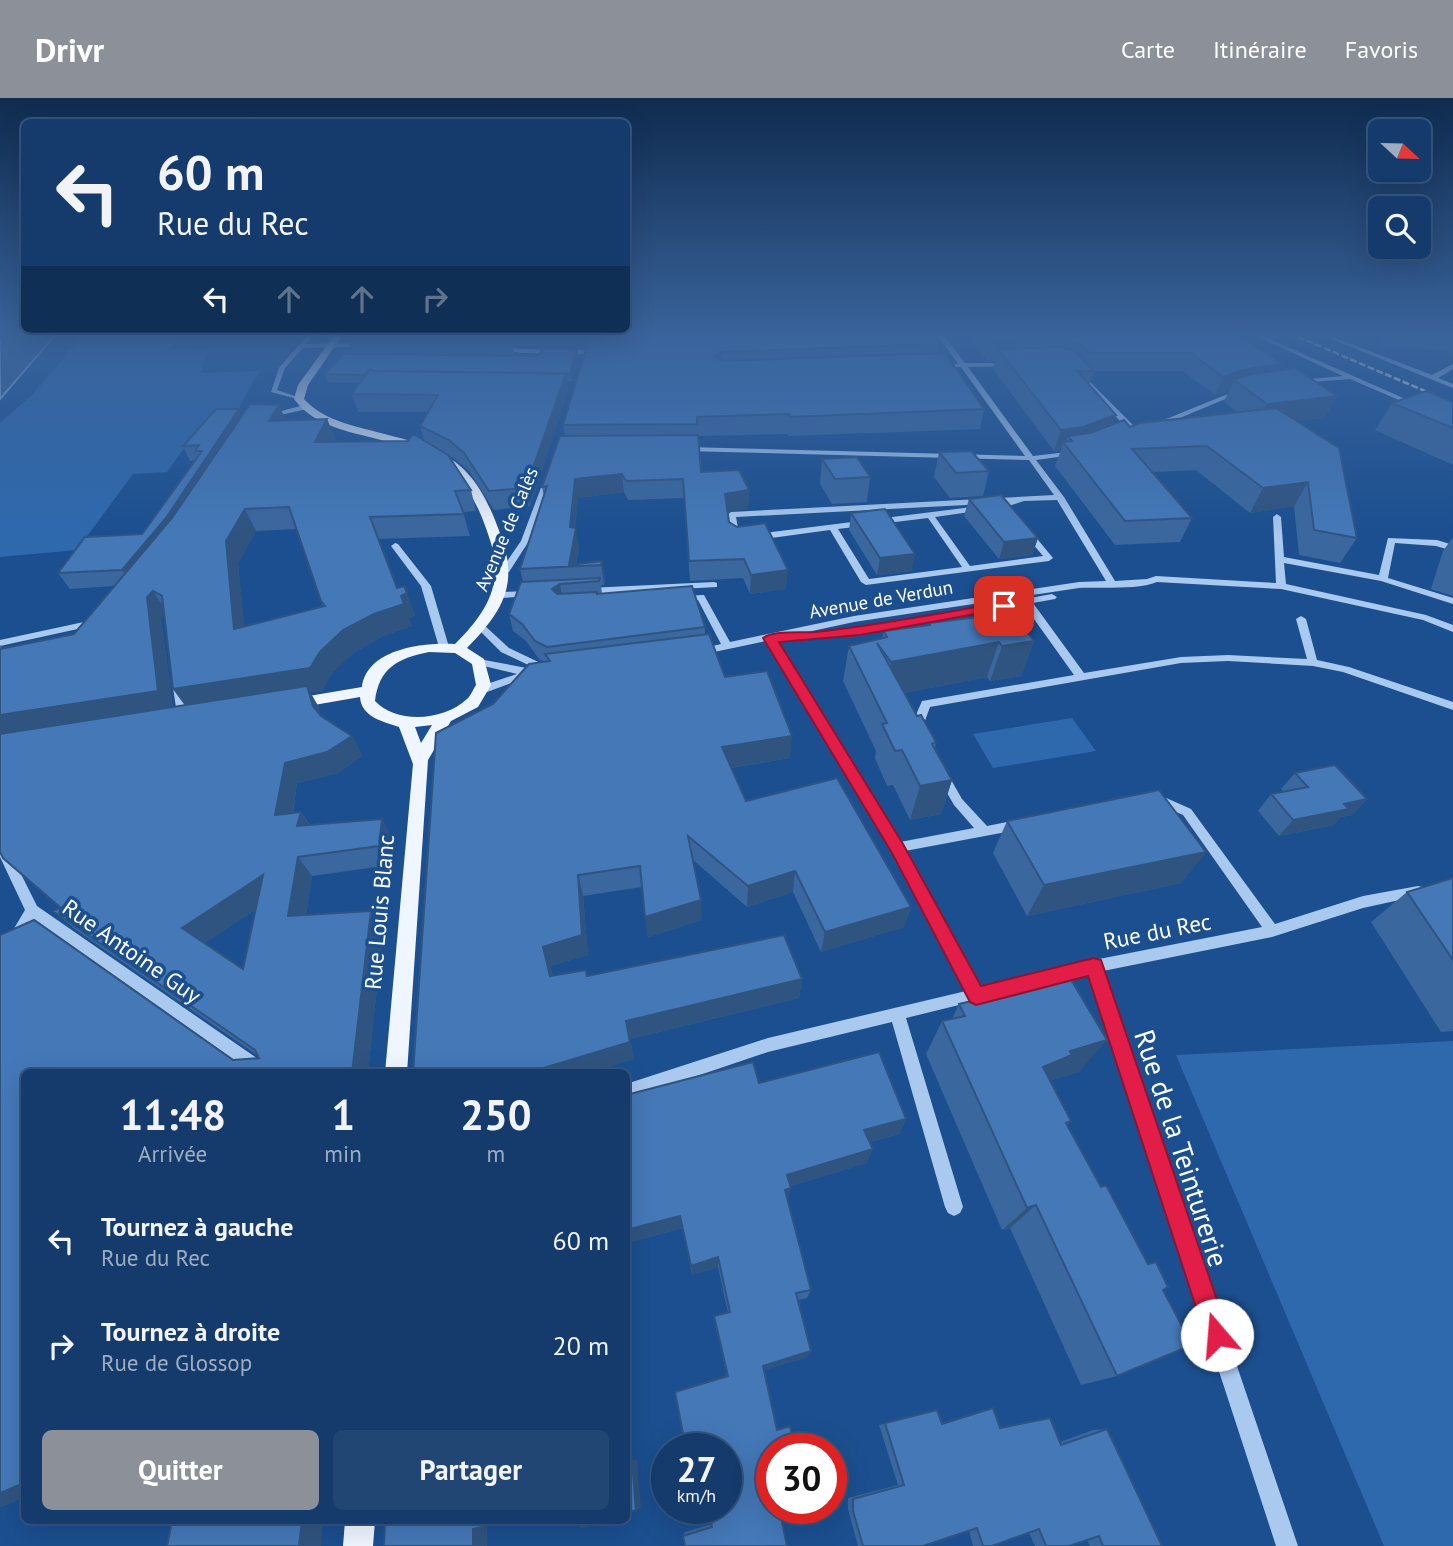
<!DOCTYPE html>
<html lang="fr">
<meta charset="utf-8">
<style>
body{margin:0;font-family:"PT Sans",sans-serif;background:#214673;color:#f1f3f6;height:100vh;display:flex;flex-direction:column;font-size:26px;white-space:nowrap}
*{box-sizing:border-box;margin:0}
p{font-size:23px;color:#9dadc1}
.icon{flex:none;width:38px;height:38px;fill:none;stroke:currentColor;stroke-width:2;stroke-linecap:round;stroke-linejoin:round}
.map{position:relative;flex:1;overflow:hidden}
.panel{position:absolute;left:21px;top:971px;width:609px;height:455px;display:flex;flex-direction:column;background:#143b6b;border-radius:10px;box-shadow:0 7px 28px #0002,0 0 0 2px #33557e}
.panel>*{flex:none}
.guide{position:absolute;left:21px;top:21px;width:609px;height:214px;border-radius:10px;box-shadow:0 7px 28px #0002,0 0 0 2px #33557e;background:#143b6b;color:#f1f3f6;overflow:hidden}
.needle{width:46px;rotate:112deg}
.controls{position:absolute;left:1368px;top:21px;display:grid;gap:14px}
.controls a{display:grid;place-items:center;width:63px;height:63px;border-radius:10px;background:#143b6b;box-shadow:0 7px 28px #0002,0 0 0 2px #33557e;font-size:35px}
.speed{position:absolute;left:651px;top:1335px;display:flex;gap:14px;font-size:35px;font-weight:700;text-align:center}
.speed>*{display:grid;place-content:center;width:91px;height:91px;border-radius:50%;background:#143b6b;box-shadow:0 7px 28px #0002,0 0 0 2px #33557e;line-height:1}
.speed small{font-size:18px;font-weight:400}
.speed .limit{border:10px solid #d22;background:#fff;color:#111}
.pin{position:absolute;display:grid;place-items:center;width:60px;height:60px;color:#fff;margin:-30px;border-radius:14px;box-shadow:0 4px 10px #0006}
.me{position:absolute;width:77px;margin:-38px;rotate:342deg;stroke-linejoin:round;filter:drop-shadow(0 0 5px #0008)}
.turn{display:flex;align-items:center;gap:24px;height:147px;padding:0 21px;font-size:32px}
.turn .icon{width:91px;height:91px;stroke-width:2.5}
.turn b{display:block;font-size:49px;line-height:60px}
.lanes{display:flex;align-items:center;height:66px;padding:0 21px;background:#0003;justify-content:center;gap:35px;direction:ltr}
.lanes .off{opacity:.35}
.eta{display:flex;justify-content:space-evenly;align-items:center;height:119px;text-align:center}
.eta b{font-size:42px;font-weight:600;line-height:49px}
.button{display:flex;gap:14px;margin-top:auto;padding:14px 21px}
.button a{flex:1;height:80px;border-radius:10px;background:#8c9099;color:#fff;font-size:28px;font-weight:600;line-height:80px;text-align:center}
.button a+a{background:#214673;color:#f1f3f6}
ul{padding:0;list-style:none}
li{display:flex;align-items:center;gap:21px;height:105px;padding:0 21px}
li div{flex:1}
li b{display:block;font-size:26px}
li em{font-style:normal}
header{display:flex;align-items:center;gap:42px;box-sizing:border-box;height:98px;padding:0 35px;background:#8c9099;color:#fff}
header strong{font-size:33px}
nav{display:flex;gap:38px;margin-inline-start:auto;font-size:24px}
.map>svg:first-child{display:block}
.green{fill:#2e69ad}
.water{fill:#3c6290;stroke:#9cc4f0;stroke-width:2}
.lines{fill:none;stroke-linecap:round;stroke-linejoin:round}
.minor{fill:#a9c9ee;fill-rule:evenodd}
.major{fill:#f0f6ff;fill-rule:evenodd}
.rail{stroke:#fff;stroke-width:2.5;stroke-dasharray:7 2.5;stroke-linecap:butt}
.wall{fill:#3a679d;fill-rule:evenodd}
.shaded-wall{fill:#305480}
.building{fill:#4478b7;stroke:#305480;stroke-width:2;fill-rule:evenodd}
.route{fill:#e11d48;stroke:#92132f;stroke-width:2}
.labels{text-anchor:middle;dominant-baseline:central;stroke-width:7;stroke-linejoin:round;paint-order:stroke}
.far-street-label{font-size:19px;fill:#fff;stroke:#1b4f8f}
.street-label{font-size:23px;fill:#fff;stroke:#1b4f8f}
.near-street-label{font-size:28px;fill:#fff;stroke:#1b4f8f}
</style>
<header>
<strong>Drivr</strong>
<nav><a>Carte</a><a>Itinéraire</a><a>Favoris</a></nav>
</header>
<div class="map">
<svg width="1453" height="1448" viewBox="0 0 1453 1448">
<rect width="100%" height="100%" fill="#1b4f8f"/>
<!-- green -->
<path class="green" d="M85,235h94l-13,19 41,-1 -7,22 59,-2 -23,43 -40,18 -29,40 -34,2 -56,76 -77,7v-134l32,-28z
M1072,620l24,33 -103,17 -20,-34z
M1453,943v505h-69l-208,-491z"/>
<!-- water -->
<path class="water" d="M0,235h57l-57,66z"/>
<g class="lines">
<!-- minor -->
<path class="minor" d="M309,235h6l-9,11 60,-1 3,2 -3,2 -63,1 -18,20 -8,22 24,8v2l-30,-8 8,-24z
M936,235h6l23,30h47l1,1 -3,2 -42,1 65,89 43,-5 1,2 -4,2 -37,5 28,37 51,84 32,-2 9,-3 120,7 -3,-66 4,-3 4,3 3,40 95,18 9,-37 49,2 16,5v6l-17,-5 -41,-3 -7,35 65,20v6l-72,-23 -97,-18 2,21 140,31 27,10v7l-30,-12 -142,-31 -124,-7c-19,8 -57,5 -78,6l-225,34 -79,17 125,203 74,-14 -20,-23 -18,-31 6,-4 4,1 16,28 25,27 30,-6 4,2 2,3 -2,3 -4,2 -112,21 74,136 115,-27 168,-33 -79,-112 -32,-14 -2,-3 2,-3 4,-2 36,16 84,115 88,-28 55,-10 5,1 2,4 -2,4 -5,1 -55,12 -91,29 -169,34 195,575h-22l-187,-573 -183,45 57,189 -3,6 -6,3 -6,-3 -3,-6 -53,-185 -124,30 -142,48v-16l142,-46 198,-47 -73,-139 -127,-211 -66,14 -4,-1v-4l25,-6 -23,-44 -20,2 -5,-3 5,-3 26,-1 26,47 124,-26 225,-34 27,-1 -49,-81 -33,1 -19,6 -70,10 35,49 73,-10 -21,-25 4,-3 3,1 24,29 -4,3 -183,24 -5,-3 -31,-52 -73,10 -4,-3 4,-3 247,-31 -268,14 4,22 -4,3 -4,-3 -5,-24 4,-3 323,-17 -25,-35 -344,-9 -4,-2 4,-2 340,9 -64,-89h-22v-2l2,-1h17zM928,420l34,49 -93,12 -31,-50z
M1249,235h7l163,72 -6,1 -63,-27 -52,4 -1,-1 3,-2 43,-4z
M1316,235h7l109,42 21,-11v5l-15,9 15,6v4z
M497,247l24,4 65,1 3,2 -3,2 -65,-1 -26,-5z
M1078,276h4l56,56v4h-6l-54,-58z
M1240,291l2,1v2l-86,36 -7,-2z
M304,307l4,2 -1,2 -40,9 -4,-2z
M545,379l7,2 -23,62 -20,31h-6l-2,-2 20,-29z
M395,445l3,1 33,42 18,61 -1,2 -4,1 -5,-3 -18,-61 -30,-40z
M714,484l3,1v4l-129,7 -5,-3 5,-3z
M531,493l5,3 -2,2 -34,2 -5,-3 5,-3z
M1052,496l5,3 -2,2 -22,4 51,70 97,-16 47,-2 79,4 -11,-40 5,-3 5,3 11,41 32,7 104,35v8l-110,-38 -30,-6 -85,-5 -47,2 -251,44 -7,19 2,4 -6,4 -4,-1 -4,-7 11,-25 152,-26 -50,-70 -164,29 -56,6 -5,-3 5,-3 56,-6z
M93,522l5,3 -2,2 -96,21v-6z
M481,526l3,1 25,23 42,20v4h-8l-42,-20 -25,-25z
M479,561l53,10 5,3 -1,2 -57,21 -4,-1 -1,-3 1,-3 42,-14 -42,-10 -1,-2z
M177,580l5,3 6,40 -5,4 -5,-4 -6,-40z
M0,741l4,1 33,66 234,162 3,5h-21l-219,-154 -29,50 -5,2v-19l25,-42 -25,-53z"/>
<!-- major -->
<path class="major" d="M336,235h8l-36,52 -4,14c17,18 38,24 61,30 80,20 109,27 137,110 17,48 -2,75 -35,109l17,11 7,26 -13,22 -27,14 -23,39 -21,313h-22l28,-309 -14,-37c-15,-5 -38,-10 -39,-30l-69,12 -8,-5 8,-5 71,-12c5,-39 63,-45 93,-43 30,-30 50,-59 35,-104 -27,-84 -57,-87 -137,-107 -24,-7 -44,-14 -59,-34l4,-14zM429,554l26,1 17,11 4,21c-3,4 -5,11 -9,14 -23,22 -71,25 -92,2 4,-33 23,-43 54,-49zM432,627l-11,18 -6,-16z
M345,1423h30l-2,25h-30z"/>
<!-- rail -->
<path class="rail" d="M1289,235l164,70"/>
</g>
<!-- wall -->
<path class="wall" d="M359,235h228l-6,14 -60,-1 -9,-1 2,9 -162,-1 -4,-12 13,-2z
M591,235l348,11 -1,9 46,56 -4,20 -192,7v-2l-90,2 3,36 48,18 -1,18 -20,4 1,10 57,67 -36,5 -7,-16 -53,3 -6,-83 -56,2 -4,-8 -46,6 -3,30 4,19 -3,17 26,-3 3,19 -1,5h-3l1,9 103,33v7l20,43 65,81 -59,10 15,33 165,106 -7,20 -83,25 -28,-60 -46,15 -54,-47 9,60 -54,17 -6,-50 -59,9 5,59 -38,11 3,10 249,3 -3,19 -169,41 4,20 -46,14h-175l80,-369 51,-42 -5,-3 -13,-18 -13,-10 -4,-17 14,-32 -3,-13 24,-73 -2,-9 23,-51 -2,-11z
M966,235h269l45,38 57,25 -13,22 -27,3 60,117 -17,25 -41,-8 -5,-49 -44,7 -54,-43 -44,2 40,46 -12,24 -65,3 -60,-79 6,-16 -7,1 -61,-82 2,-9h-8zM1094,273h89l32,24 14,-5 -5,12 13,10 -107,15 -18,-2 4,-10 -27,-30z
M1368,235h85v20l-16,-4 -58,-2 6,-10z
M540,250l38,9 -7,24h-4l1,10 -38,115 -36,4 -25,-39 -15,-13 -7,-3 24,35 5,21 -13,1 7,24 -92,3 19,49 18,27 -6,3 3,8 -29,10 -30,17 -22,21 -9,17 -12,1 8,14 3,11 31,19 10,20 -24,17 -41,10 -4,30 8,-1 9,13 72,-6 10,20 -2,26 -78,11 -6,39 65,-4 12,18 -15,144 -135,-13 26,-2 -1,-2 -182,-126 -23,-19 8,-3 -61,-56v-207l3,3 71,-14 40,-48 -44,3 -12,-16 84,-39 53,-74 -5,1 -7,-15 59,-30 44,4 41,-1 8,20 -1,3 90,-1 -4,-15 8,-14h-70l-6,-18 8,-11 -32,-1 -3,-8 212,-18 4,-3zM296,431l27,78 -79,19 -6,-63 18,-32zM165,518l8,73 12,16 -12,2 -12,-88zM256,811l-13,60 -38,-26z
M1453,304v63l-78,-35 17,-27z
M939,354l50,19 -6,25 -33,2 -16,-21z
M822,361l48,18 -3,25 -35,2 -12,-20z
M969,401l69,39 -6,17 -33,4 -35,-43z
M851,415l61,58 -35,4 -28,-45z
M1453,439v59l-22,-7 12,-38z
M1006,521l28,22 -13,35 -31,5 -3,-4 -83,16 13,23 19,26 -1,6 17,32 -11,34 -31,6 -17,-35 -6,1 -12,-28 1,-7 -33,-70 6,-35 33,-8 2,-7 44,-6 1,-2z
M1295,675l72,26 -15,16 -11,2 -7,8 -55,11 -21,-25 13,-17 13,-2 -3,-3z
M1007,723l199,31 -25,31 -154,33 -34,-63z
M1453,780v153l-12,1 -70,-110 36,-30z
M959,906l120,68 -27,8 -2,1 21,40 -4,4 34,62 62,103 -46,86 -36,9 -71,-157 -8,2 -76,-176 16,-33 10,-2z
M759,985l147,36 -7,15 -29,8 -3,21 -76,23 -3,14 23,90 -4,8 -9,2 9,57 -43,13 8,138 -89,28 2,-4 27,-8 15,-148 -12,-52 -1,-8 14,-3 -10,-46 -26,8 -9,-47 -57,15v-148z
M993,1310l7,20 50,-10 10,24 33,-12 14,-1 55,117h-72l-3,-6 -18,6h-34l-6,-13 -37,13h-19l-4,-15 -46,15h-65l-10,-37v-11l50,-13 -19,-60 58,-15 5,13z"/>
<!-- shaded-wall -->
<path class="shaded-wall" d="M579,235h8l-6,14z
M577,251l1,8 -7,24 -1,-7z
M721,254v18l-6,-13z
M1283,266l-9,19 -40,-3 -5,10 -14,5 8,-18 19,-7z
M566,275l2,18 -38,115 -4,-18z
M1337,298l-13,22 -69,8 12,-22z
M279,307l9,20 -19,-4z
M239,311l6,15 -112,161 -11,-15z
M1116,317l-8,20 -36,6 -4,-5 -3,9 -2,-3 -2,8 -7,1 7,-21z
M327,321l8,20 -12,24 -8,-21z
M622,376l2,18 -46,6 -4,41 2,-11 3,19 -4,20 -6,-2 1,-38 5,-48z
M1308,384l-14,24 -44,7 13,-25z
M749,392l-1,18 -23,5v-19z
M245,411l11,22 -18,32 9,88 -13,-22 -8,-88z
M1038,440l-6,17 -33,4 5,-17z
M915,456l-3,17 -35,4 3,-17z
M602,463l3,19 -1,5 -3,-20z
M788,472l-2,19 -36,5 1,-19z
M560,486l3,17 -11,-12z
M153,493l15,23 -7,5 13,94 -174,24v-22z
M407,495l8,22 -6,3 3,8 -29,10 -30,17 -22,21 -9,17 -12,1 8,14 6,20 -11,-20 -124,5 -16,-22 147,-37 23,-22z
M1034,543l-13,35 -31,5 12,-35z
M999,544l-12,35 -103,20 7,-35z
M352,638l10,20 -24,17 -41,10 -8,52 -14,-20 10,-52z
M792,638l-2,22 -68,11v-22z
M952,682l-11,34 -31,6 10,-34z
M1367,701l-15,16 -11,2 -7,8 -55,11 14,-16 51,-16z
M301,714l13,20 -17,-6z
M382,721l10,20 -2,26 -11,-19z
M1206,754l-25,31 -154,33 17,-31z
M298,759l14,19 -9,59 -15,-19z
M795,773l-2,21 -46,15 1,-21z
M263,777l15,19 -77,52 -19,-18z
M578,777l5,21 5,59 -38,11 7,29 -7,-19 -7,-29z
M701,802l1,20 -54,17 -3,-20z
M911,809l-7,20 -83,25 4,-20z
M371,813l12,18 -15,144h-16z
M802,881l-3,19 -169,41 4,20 -46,14h-61l99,-52z
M1107,942l-28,32 -27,8 -6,6 -3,-19 27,-16z
M906,1021l-7,15 -41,11 6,-15z
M873,1051l-6,14 -82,25 2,-13z
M791,1090l-3,12 -3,-10z
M1036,1107l-26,23 -8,2 25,-22z
M680,1118l3,12 -57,15v-13z
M718,1159v10l-26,8 -1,-9z
M811,1253l-4,6 -46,14 2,-5z
M632,1362h5l4,48 -5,2z
M24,1385v14l-24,11v-15z
M302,1423h21l-2,25h-22z
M487,1428v20h-14v-17z"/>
<!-- building -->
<path class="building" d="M591,235h340l8,11 -218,8 -6,5 6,4 224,-8 39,56 -194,8 -1,-3 -92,3v7l-134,1z
M984,235h251l48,31 -41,6 -19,7 -32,-24h-102l-8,-8 -18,-6 -72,3z
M1387,235h66v4l-8,-1z
M350,241l161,3 -163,-1z
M1062,249l13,4 19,20h-17l39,44 -33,12 -22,3 -63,-81z
M540,250l37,1 -7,25 -196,-3 -4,-2 -5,6 -40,-1 18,-20 194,2 5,-4z
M1295,270l42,28 -70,8 -33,-24 14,-5z
M370,271l4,2 192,2 -40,115 -37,3 -25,-38 -15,-13 -29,-14 18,-31 -86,-1z
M1426,293l27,11v26l-61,-25z
M250,306l29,1 -10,16 58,-2 -12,23 93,-1 5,-7 35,21 23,35 -16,1 9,23 -94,3 27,71 7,-2 3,7 -6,3 3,8 -30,10 -31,16 -23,22 -10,16 -137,21 -11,-93 -9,-5 -6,6 11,94 -158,24v-66l74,-15 98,-116zM289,409l32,94 4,5 -91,23 -8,-88 19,-32z
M1276,310l63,40 18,90 -43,-8 -6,-48 -45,6 -56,-42 -75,3 60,69 -67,3 -62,-79 9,-1 -4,-5 22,-3 34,-13 6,7 10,-4z
M216,311h23l-73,109 -44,52 -64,3 27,-36 57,-3 60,-83h-7l4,-6 -16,1z
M698,337l3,37 38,-2 10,20 -24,4 4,28 8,5 28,-4 23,47 -37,5 -7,-16 -55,2 -6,-82 -57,2 -4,-7 -47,5 -5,48 6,1 -7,37 33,-4 -1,4 -81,4 27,-83 -5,1 18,-51z
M971,353l18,20 -33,2 -17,-21z
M857,359l13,20 -35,2 -13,-20z
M1001,397l37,43 -34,4 -35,-43z
M885,411l30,45 -35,4 -29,-45z
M600,480l-1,3 -39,3 -8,5 5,5 40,-2v2l95,-8 13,41 -158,20 -12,-6 -13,-17 -13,-10 12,-32z
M1003,516l3,5 10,-1 18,23 -32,5 -3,-4 -108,20 -14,-19 40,73 4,-1 15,27 -4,2 20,36 -32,6 -18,-36 -7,1 -13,-27 5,-1 -38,-77 38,-9 -3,-6 46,-6 -1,-2z
M709,536l16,43 42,-6 25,65 -70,11 24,54 91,-23 74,129 -86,25 -30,-61 -47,15 -60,-50 13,64 -56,17 -5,-51 -62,9 4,60 -39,12 7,29 36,-6 1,6 197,-41 18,44 -176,42 4,21 -103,31h-114l23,-340 57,-29 36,-40 21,-3 -5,-7z
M307,588l6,20 8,10 31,20 -25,16 -42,11 -10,52 26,-3 -4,14 85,-7 -3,27 -81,11 -10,59 83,-5 -19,162h-328v410l-24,10v-558l34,-15 199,140 26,-2 -4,-8 -202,-139 8,-3 -58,-50 -3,-6v-118zM263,777l-20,94 -61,-41z
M1335,667l32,34 -23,5 5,5 -56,11 -22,-26 37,-7 -13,-14z
M1159,692l47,62 -162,33 -37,-64z
M1453,780v82l-46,-68z
M1070,880l37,62 -37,11 2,4 -29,12 28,54 -5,2 35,64 5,-2 42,79 8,-2 12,25 -5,3 29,55 -75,31 -81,-171 -9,3 -85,-187 23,-5 -6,-12z
M879,954l27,67 -42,11 9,19 -86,26 4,13 -6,2 26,100 -15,3 15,58 -48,15 14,64 13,-4 5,23h-23v59h7l8,38h-102l-2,-10 29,-9 -3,-19h17v-59h-40l-11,-57 53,-16 -14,-60 16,-4 -12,-55 -27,9 -11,-50 -54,14v-135l127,-33 6,21z
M993,1310l7,20 50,-10 11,27 46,-16 55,117h-59l-4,-10 -30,10h-23l-7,-17 -47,17h-9l-6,-18 -54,18h-60l-10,-35v-12l51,-14 -19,-62 52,-13 5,14z
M632,1362l4,50 -10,3v-52z
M172,1423h130l-3,25h-132z
M385,1423h121l-33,8v17h-89z
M581,1423h21l-21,6z"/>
<!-- sky -->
<linearGradient id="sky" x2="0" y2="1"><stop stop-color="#0f2b4f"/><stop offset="0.54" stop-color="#39639b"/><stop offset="1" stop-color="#39639b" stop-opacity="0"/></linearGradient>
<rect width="1453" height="437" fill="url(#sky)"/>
<!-- route -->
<path class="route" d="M1004,504l5,1v5l-149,27 -81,7 124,202 78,142 113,-28 7,2 128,375 -4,9 -8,3 -9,-3 -3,-9 -117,-359 -112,29 -6,-3 -78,-149 -129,-215c9,-8 39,-5 53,-6 63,-7 126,-19 188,-30z"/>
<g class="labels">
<!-- far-street labels -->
<g class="far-street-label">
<text transform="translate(506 431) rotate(-67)">Avenue de Calès</text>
<text transform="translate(881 501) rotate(-10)">Avenue de Verdun</text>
</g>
<!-- street labels -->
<g class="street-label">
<text transform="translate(379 814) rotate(-85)">Rue Louis Blanc</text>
<text transform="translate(1157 833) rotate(-11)">Rue du Rec</text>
<text transform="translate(132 853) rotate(35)">Rue Antoine Guy</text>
</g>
<!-- near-street labels -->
<g class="near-street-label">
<text transform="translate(1182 1050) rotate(72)">Rue de la Teinturerie</text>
</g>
</g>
</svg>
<div class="controls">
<a><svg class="needle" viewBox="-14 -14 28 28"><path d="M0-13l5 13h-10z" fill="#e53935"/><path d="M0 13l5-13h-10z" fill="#9dadc1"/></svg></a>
<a><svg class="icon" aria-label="search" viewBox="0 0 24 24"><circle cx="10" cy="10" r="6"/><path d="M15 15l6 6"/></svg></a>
</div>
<div class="speed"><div>27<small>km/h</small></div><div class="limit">30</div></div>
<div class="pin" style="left:1004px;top:508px;background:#d93025"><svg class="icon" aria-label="arrive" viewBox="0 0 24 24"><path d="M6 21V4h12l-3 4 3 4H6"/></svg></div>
<svg class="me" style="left:1217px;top:1237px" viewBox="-20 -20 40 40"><circle r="19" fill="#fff"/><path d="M0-13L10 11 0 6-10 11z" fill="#e11d48"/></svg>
<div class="guide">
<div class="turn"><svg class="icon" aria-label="left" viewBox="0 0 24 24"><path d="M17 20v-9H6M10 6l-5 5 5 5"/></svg><div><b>60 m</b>Rue du Rec</div></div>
<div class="lanes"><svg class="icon" aria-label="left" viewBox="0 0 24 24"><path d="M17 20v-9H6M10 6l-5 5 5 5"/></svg><svg class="icon off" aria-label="ahead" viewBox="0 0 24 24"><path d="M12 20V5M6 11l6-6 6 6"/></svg><svg class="icon off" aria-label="ahead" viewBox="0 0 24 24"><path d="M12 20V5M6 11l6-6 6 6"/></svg><svg class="icon off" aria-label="right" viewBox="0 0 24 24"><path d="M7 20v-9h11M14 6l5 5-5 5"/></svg></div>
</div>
<section class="panel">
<div class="eta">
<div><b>11:48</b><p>Arrivée</p></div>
<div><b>1</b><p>min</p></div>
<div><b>250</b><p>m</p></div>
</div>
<ul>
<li><svg class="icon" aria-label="left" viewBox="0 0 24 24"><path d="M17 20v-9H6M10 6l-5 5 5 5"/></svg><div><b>Tournez à gauche</b><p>Rue du Rec</p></div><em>60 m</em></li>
<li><svg class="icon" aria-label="right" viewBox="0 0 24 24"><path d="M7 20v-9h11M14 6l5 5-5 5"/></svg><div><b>Tournez à droite</b><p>Rue de Glossop</p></div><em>20 m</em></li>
</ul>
<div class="button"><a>Quitter</a><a>Partager</a></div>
</section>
</div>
